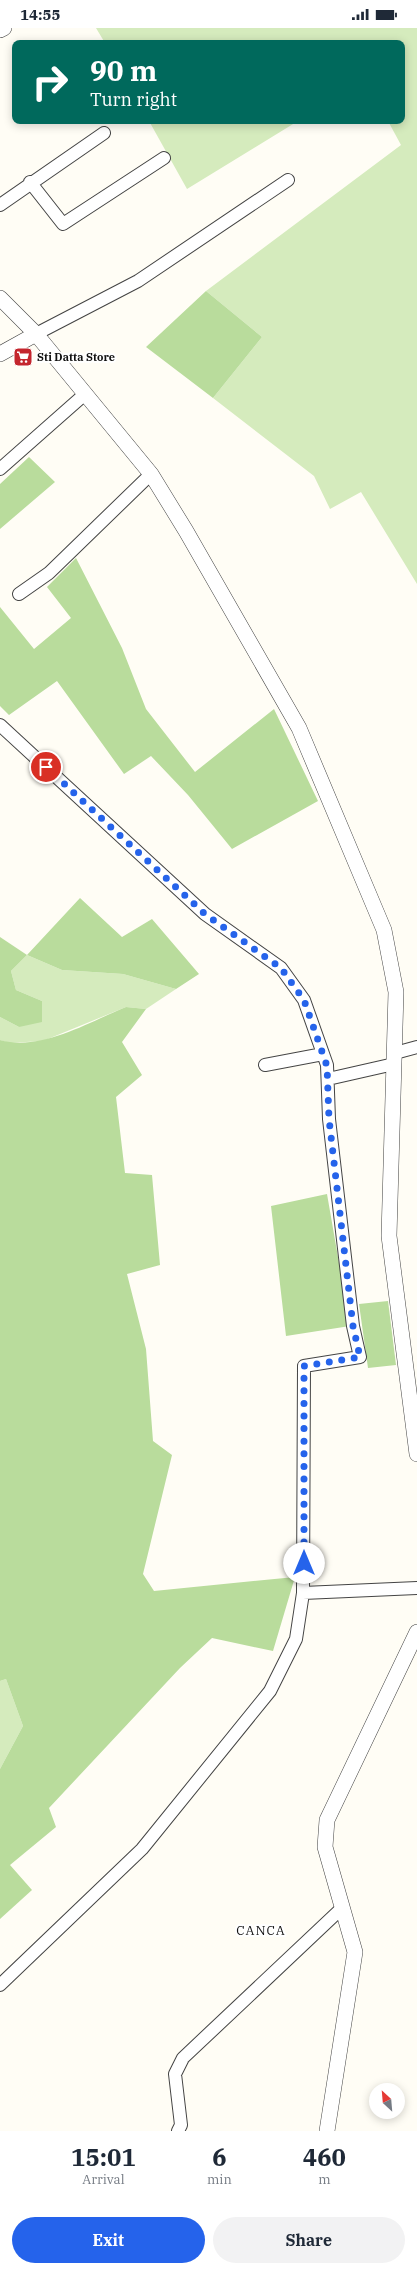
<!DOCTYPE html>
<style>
body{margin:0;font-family:"IBM Plex Serif",serif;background:#f2f2f3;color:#1f2937;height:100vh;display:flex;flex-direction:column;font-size:15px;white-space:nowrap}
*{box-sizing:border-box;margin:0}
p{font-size:13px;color:#747a83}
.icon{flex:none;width:22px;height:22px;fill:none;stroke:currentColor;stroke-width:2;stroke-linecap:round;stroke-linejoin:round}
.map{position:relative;height:2103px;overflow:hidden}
.panel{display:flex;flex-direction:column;background:#fff;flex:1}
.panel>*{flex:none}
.guide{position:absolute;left:12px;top:12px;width:393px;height:84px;border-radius:8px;box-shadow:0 2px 10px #0003;background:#00695c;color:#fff;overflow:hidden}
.needle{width:26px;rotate:334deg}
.fabs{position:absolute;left:369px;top:2055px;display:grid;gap:8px}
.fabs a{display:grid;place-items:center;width:36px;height:36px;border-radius:50%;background:#fff;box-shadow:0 2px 10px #0003;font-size:20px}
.pin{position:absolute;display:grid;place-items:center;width:34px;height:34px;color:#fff;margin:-17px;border:2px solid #fff;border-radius:50%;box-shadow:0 1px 4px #0007}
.me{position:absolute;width:44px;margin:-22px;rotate:0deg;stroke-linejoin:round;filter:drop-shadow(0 0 3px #0008)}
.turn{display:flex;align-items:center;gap:14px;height:84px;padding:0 12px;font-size:18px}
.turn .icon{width:52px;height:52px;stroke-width:2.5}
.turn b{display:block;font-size:28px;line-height:34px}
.eta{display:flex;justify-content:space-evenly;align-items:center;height:68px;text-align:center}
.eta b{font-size:24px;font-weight:700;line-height:28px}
.button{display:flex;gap:8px;margin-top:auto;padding:8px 12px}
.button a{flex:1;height:46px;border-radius:24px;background:#2563eb;color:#fff;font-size:16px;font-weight:700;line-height:46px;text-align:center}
.button a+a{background:#f2f2f3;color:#1f2937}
.status{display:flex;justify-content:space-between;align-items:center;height:28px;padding:0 20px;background:#fff;direction:ltr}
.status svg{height:11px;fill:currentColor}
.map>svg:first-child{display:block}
.green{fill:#d5ebbd}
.forest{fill:#b9dc9c}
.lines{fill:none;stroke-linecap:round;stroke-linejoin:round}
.minor-casing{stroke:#444;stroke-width:14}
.tertiary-casing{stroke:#444;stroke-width:16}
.minor{stroke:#fff;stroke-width:12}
.tertiary{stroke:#fff;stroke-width:15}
.route{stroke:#2563eb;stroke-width:7;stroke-dasharray:0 12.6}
.labels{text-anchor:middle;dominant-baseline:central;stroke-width:4;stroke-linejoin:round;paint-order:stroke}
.poi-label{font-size:11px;font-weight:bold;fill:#111;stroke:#fff;text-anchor:start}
.quarter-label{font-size:13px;letter-spacing:1px;fill:#111;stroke:#fff}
</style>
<div class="status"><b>14:55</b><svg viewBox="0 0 49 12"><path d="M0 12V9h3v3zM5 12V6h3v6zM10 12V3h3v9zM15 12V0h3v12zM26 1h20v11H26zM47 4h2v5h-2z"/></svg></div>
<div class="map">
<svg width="417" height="2103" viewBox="0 0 417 2103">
<rect width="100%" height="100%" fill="#fffdf5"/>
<!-- green -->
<path class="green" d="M96,0h321v556l-56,-92 -31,17 -16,-33 -101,-78 49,-61 -56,-46 195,-146 -13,-24h14v-78h-297z
M149,93h149l-111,68z
M27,927l35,15 61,4 53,15 -30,20 -20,-2 -83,34 -34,2 -9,-3v-23l19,10 23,-26 -26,-11 -5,-19z
M6,1651l17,47 -23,43v-88z"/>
<!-- forest -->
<path class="forest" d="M206,263l56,46 -49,61 -67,-51z
M29,429l26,25 -55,47v-45z
M76,530l46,90 24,61 49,63 79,-63 44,92 -86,48 -44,-54 -37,-39 -27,18 -67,-93 -48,34 -9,-9v-99l34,42 37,-31 -24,-31z
M80,870l42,39 30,-18 47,55 -23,15 -53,-15 -61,-4 -35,-15 -16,16 5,19 26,11v21l-23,5 -19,-10v-80l27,18z
M126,979l20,2 -24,33 20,33 -26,22 9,76 27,2 8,90 -33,9 19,75 7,92 19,14 -29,119 11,17 141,-14 -22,74 -61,-13 -32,30 -131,140 7,19 -46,38 22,25 -32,29v-150l23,-43 -17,-47 -6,2v-641c40,12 89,-18 126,-33z
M327,1166l23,132 -64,10 -15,-130z
M388,1273l8,64 -28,3 -9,-64z"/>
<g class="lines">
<defs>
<path id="minor" d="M30,154l33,42 101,-66
M0,177l104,-72
M36,306l102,-53 150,-101
M0,441l85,-75
M19,566l30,-21 102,-99
M0,697l205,189 76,54 23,32 23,65 2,54 24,207 7,31 -56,9 -1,227 -7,46 -26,52 -128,158 -142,136
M395,1025l22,-6
M265,1037l58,-11
M328,1051l66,-15
M303,1565l114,-5
M178,2103l3,-6 -6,-51 8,-16 159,-150"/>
<path id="tertiary" d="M0,2l4,-2
M0,270l36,36 115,140 35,57 113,197 85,202 12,62 -7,244 28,218
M0,326l36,-20
M327,2103l28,-179 -30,-105 2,-27 90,-188"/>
</defs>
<!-- minor casing -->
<use href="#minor" class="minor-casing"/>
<!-- tertiary casing -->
<use href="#tertiary" class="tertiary-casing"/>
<!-- minor -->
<use href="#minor" class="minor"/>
<!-- tertiary -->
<use href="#tertiary" class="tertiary"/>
</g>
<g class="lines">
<!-- route -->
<path class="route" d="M46,739l159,147 76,54 23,32 23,66 2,53 24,207 7,31 -56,9v197"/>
</g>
<!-- icons -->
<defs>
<symbol id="supermarket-square" viewBox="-11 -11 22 22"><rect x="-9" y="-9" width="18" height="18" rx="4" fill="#c4262e" stroke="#fff"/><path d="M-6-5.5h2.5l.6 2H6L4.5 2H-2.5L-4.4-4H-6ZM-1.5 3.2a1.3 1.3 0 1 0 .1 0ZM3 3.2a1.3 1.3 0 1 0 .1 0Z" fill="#fff"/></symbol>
</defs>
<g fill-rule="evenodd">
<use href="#supermarket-square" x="12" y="318" width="22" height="22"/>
</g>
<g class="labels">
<!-- poi labels -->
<g class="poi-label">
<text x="37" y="329">Sti Datta Store</text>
</g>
<!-- quarter labels -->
<g class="quarter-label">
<text x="261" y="1902">CANCA</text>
</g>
</g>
</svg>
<div class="fabs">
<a><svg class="needle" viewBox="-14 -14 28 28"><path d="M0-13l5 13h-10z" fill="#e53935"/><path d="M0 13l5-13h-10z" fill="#747a83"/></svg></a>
</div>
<div class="pin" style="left:46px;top:739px;background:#d93025"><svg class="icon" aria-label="arrive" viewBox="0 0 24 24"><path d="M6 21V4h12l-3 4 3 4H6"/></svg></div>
<svg class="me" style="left:304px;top:1535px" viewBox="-20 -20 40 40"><circle r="19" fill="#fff"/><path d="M0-13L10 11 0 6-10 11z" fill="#2563eb"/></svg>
<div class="guide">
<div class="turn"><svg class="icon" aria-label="right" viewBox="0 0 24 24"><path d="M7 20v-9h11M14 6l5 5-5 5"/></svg><div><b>90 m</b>Turn right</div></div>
</div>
</div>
<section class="panel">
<div class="eta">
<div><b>15:01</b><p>Arrival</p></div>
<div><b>6</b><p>min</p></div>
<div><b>460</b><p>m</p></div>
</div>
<div class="button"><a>Exit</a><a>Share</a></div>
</section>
